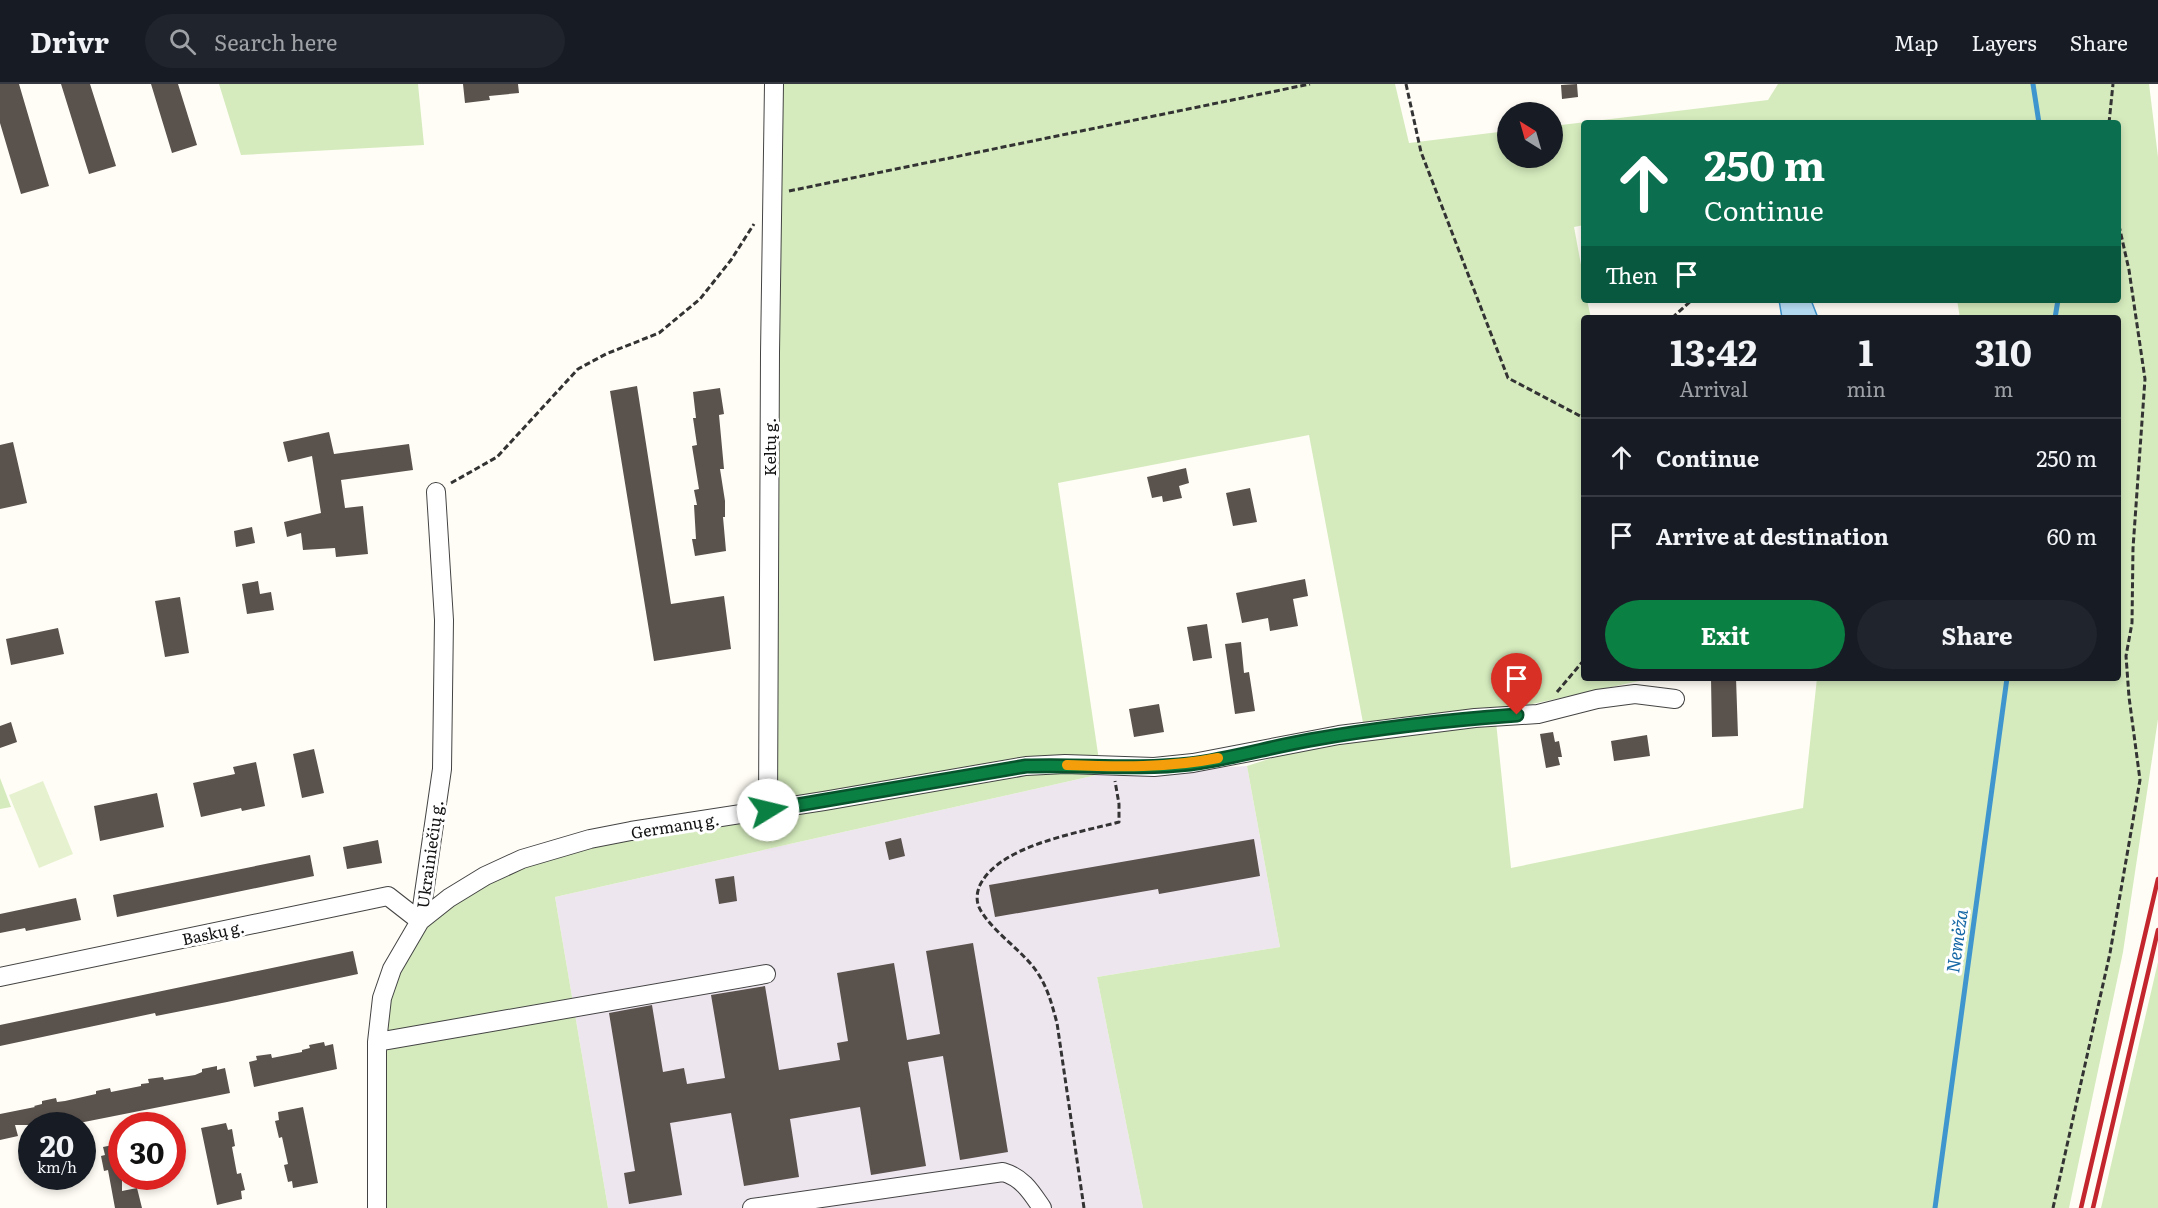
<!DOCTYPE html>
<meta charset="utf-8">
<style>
body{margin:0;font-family:Literata,serif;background:#20242c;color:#f1f3f6;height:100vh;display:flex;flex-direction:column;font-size:22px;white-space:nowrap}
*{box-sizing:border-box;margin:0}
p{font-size:20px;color:#9ea1a6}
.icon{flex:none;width:33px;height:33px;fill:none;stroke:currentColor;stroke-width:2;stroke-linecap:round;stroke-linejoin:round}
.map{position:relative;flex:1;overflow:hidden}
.sheet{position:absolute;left:1581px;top:231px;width:540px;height:366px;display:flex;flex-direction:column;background:#171b24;border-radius:6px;box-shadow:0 3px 9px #0003}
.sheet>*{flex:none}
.guide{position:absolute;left:1581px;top:36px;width:540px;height:183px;border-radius:6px;box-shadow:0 3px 9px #0003;background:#0b6e4f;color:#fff;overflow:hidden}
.needle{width:39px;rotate:323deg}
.fabs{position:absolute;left:1497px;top:18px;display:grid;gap:12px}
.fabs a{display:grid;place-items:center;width:66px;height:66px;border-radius:50%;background:#171b24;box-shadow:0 3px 9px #0003;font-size:30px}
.speed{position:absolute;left:18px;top:1028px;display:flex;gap:12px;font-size:30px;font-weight:700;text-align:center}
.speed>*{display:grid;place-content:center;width:78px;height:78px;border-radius:50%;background:#171b24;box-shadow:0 3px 9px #0003;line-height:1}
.speed small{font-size:15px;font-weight:400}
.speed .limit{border:9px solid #d22;background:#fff;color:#111}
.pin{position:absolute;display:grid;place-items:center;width:51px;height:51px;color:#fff;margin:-62px -26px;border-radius:50% 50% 50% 0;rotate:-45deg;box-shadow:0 0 6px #0007}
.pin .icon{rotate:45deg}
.me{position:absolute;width:66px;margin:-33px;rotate:81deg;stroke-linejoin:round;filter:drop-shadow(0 0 4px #0008)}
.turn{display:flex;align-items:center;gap:21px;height:126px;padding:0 24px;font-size:27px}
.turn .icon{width:78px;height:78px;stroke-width:2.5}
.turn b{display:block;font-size:42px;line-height:51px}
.then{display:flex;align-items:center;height:57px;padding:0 24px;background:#0003;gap:12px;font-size:22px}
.eta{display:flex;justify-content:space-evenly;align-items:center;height:102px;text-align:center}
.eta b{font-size:36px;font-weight:700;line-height:42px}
.button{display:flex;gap:12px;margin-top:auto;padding:12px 24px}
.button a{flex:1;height:69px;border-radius:36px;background:#0b8043;color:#fff;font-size:24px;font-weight:700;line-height:69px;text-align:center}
.button a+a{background:#20242c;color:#f1f3f6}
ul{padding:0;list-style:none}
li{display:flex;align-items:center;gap:18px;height:78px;padding:0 24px;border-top:2px solid #363941}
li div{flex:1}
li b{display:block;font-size:22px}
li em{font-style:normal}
header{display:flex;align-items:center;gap:36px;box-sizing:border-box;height:84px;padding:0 30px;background:#171b24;border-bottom:2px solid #363941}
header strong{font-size:28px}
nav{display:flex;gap:33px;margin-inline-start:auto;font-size:21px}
.search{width:420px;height:54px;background:#20242c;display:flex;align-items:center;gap:15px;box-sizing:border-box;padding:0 21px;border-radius:33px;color:#9ea1a6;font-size:22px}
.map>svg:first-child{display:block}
.industrial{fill:#eee6ef}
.green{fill:#d5ebbd;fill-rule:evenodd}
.pitch{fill:#e6f2cf}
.water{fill:#b9e0f7;stroke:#3f96cf;stroke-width:1.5}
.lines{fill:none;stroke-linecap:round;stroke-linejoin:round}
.stream{stroke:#3f96cf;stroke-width:5}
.building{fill:#5a524d}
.minor-casing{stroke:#444;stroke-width:20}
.path{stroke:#333;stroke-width:3;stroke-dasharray:6 3;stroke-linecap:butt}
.minor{stroke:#fff;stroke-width:18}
.rail{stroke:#c4262e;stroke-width:4.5}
.route-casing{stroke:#07532c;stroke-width:15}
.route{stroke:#0b8043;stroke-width:10}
.slow{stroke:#f59e0b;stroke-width:10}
.labels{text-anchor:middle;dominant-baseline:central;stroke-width:6;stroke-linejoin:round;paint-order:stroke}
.street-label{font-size:16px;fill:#111;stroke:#fff}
.water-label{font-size:18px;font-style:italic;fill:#1768a6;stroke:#fff}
</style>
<header>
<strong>Drivr</strong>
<div class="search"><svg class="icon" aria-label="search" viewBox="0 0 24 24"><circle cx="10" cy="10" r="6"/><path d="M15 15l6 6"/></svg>Search here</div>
<nav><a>Map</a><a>Layers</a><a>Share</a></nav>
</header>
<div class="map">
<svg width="2158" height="1124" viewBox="0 0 2158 1124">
<rect width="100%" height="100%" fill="#fffdf5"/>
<!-- industrial -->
<path class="industrial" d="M1247,682l33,181 -183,30 46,231h-535l-53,-311 546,-123z"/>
<!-- green -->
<path class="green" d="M219,0h199l6,61 -183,10z
M781,0h614l14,59 98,-12 1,27h44l1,-32 215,-26 10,-16h371l9,73v562l-35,233 -54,256h-926l-46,-231 183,-30 -33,-181 117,-38 -55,-293 -251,48 43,291 -546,123 53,311h-223l2,-194 7,-34 31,-51 19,-18 25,-18 40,-20 72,-25 187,-30 9,-20zM1584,39h534v177h-161l3,18h158v360h-301l-14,130 -292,60 -16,-156 149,-32v-2h-60v-360h7l-4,-18h-3v-19l-10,-54 10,-2z
M0,694l11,29 -11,2z
M2158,878v246h-57z"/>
<!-- pitch -->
<path class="pitch" d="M43,697l30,73 -34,14 -30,-73z"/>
<!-- water -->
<path class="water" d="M1779,216h32l7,18h-36z"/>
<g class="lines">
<!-- stream -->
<path class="stream" d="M2033,0l6,39
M2055,234l3,-18
M1935,1124l72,-530"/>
</g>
<!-- building -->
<path class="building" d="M0,0h19l30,102 -28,8 -21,-71z
M61,0h29l26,82 -27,8z
M151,0h27l19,61 -25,8z
M463,0h55l1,9 -30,3 1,4 -25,3z
M1577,0l1,13 -16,2 -1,-14z
M637,302l34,218 53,-8 7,53 -77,12 -44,-270z
M720,304l4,26 -5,1 5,54h-4l5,32v16h-2l3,34 -31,5 -3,-17h4l-2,-34h3l-3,-15 5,-1 -7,-43 5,-1 -4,-27h3l-3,-26z
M329,348l5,22 75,-10 4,26 -72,10 4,28 18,-2 5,48 -32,3 -1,-9 -32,2 -2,-17 -14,4 -3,-15 37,-9 -9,-57 -24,6 -5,-20z
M13,358l14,61 -27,6v-64z
M1186,384l3,15 -10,3 3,12 -19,4 -1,-6 -10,2 -5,-21z
M1250,404l7,34 -24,4 -7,-33z
M252,443l3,16 -19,4 -2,-16z
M1305,495l3,17 -15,3 5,27 -28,5 -2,-13 -26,5 -6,-30z
M258,497l2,13 11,-2 3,18 -27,4 -5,-30z
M180,513l9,56 -24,4 -10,-56z
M1207,540l5,34 -19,3 -6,-34z
M58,544l6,26 -53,11 -5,-26z
M1241,558l3,31 5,-1 6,39 -20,3 -10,-70z
M1711,594h25l2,58 -26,1z
M1159,620l5,28 -30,5 -5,-28z
M11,638l6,20 -17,6v-22z
M1553,648l2,10 4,-1 3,16h-4l2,8 -14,3 -6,-34z
M1647,651l3,21 -36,5 -3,-20z
M314,665l10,44 -22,5 -9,-44z
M256,678l9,44 -23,5 -1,-3 -40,9 -8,-34 42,-9 -2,-7z
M157,709l7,34 -64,14 -6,-35z
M901,754l4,18 -16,4 -4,-18z
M1254,755l6,37 -101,18 -1,-5 -163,28 -6,-32z
M378,756l4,23 -35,6 -4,-22z
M310,771l4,21 -197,41 -4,-22z
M734,792l3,25 -18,3 -4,-25z
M76,814l5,22 -55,11 -1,-3 -25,5v-19z
M973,859l35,209 -48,8 -17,-104 -35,6 18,104 -55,9 -11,-68 -70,12 9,58 -55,9 -13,-73 -61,10 12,72 -53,9 -5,-31 11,-2 -26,-158 43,-8 11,67 21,-4 3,16 38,-6 -14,-83 54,-9 14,84 61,-10 -3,-17 11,-2 -11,-68 57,-10 13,77 33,-6 -14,-83z
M353,867l5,23 -131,28 -71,14 -1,-3 -155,33v-21z
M324,958l1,4 8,-2 4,25 -83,18 -5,-25 8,-2 -1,-4 15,-2 1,4 30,-6v-2l8,-2 -1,-3z
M217,982v4l8,-2 5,25 -161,32h-54l3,11 -18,4v-26l35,-7 -1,-1 8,-2v-3l14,-3 1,4 8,-1 31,-7v-3l14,-3 1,4 30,-6v-2l8,-1 -1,-4 15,-2 1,3 31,-5 7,-3v-3z
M303,1023l15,76 -25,5 -1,-7 -4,1 -4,-17 4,-1 -6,-27 -3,1 -4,-17 4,-1 -1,-8z
M226,1039l2,7 4,-1 3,17 -3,1 5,27 4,-1 4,17 -4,1 1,8 -25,6 -16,-77z
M122,1059v48l15,-3 5,20h-27l-7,-38 -4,1 -3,-15 4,-1 -2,-8z"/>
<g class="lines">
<defs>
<path id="minor" d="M768,726l2,-457 4,-269
M420,837l29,-23 36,-22 37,-17 68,-20 41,-8 193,-30 202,-35 39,-2 89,3 39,-4 146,-28 136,-17 63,-4 59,-15 38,-5 40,5
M0,893l388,-81 32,25
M377,958l389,-68
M377,1124v-166l5,-44 10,-29 28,-48 22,-152 2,-149 -8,-128
M752,1124l251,-36c20,6 28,20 39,36"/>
</defs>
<!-- minor casing -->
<use href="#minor" class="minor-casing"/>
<!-- path -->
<path class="path" d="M1406,0l15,68 87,226 76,40
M2109,39l4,-39
M789,107l521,-107
M1672,234l20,-18
M451,399l46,-26 81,-88 28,-15 53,-21 41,-34 31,-39 23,-36
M1557,608l27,-32
M1084,1124l-27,-185c-5,-18 -9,-35 -20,-51 -14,-21 -42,-38 -56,-61 -5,-8 -5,-17 -1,-26 20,-40 98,-52 139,-63v-18l-4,-23
M2053,1124l57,-255 30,-173 -11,-83 -3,-41 6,-33 1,-75 12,-169 -16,-109 -11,-49"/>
<!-- minor -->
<use href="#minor" class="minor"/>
<!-- rail -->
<path class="rail" d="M2081,1124l77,-329
M2093,1124l65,-278"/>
</g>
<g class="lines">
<defs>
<path id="route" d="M768,726l258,-44c55,-2 109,4 164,-2 40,-5 80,-17 120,-24 68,-12 138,-20 207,-25"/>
</defs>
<!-- route casing -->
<use href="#route" class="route-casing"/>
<!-- route -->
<use href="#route" class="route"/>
<!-- slow -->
<path class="slow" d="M1067,681c52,2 101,3 151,-7"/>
</g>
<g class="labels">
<!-- street labels -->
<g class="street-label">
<text transform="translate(769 363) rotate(-90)">Keltų g.</text>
<text transform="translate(675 741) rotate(-9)">Germanų g.</text>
<text transform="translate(429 770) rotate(-82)">Ukrainiečių g.</text>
<text transform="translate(213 848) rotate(-12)">Baskų g.</text>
</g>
<!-- water labels -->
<g class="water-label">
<text transform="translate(1956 857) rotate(-82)">Nemėža</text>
</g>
</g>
</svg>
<div class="fabs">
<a><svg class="needle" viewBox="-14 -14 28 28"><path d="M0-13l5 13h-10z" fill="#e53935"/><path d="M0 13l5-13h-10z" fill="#9ea1a6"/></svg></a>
</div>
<div class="speed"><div>20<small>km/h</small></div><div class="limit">30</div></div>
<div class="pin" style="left:1517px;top:631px;background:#d93025"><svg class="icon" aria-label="arrive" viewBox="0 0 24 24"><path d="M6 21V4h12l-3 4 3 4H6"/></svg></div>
<svg class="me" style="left:768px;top:726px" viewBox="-20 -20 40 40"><circle r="19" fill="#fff"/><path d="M0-13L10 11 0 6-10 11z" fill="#0b8043"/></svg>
<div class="guide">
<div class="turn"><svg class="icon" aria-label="ahead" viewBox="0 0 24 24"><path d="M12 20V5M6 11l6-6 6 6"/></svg><div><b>250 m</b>Continue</div></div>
<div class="then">Then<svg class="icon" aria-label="arrive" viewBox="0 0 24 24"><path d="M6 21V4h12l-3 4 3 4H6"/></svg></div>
</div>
<section class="sheet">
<div class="eta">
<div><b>13:42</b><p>Arrival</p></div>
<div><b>1</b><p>min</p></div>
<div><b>310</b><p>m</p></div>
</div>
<ul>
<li><svg class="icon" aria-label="ahead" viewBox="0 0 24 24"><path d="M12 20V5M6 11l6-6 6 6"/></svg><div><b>Continue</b></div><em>250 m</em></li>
<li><svg class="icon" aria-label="arrive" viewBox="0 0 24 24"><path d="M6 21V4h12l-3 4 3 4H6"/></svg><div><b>Arrive at destination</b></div><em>60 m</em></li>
</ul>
<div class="button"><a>Exit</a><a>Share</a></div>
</section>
</div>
